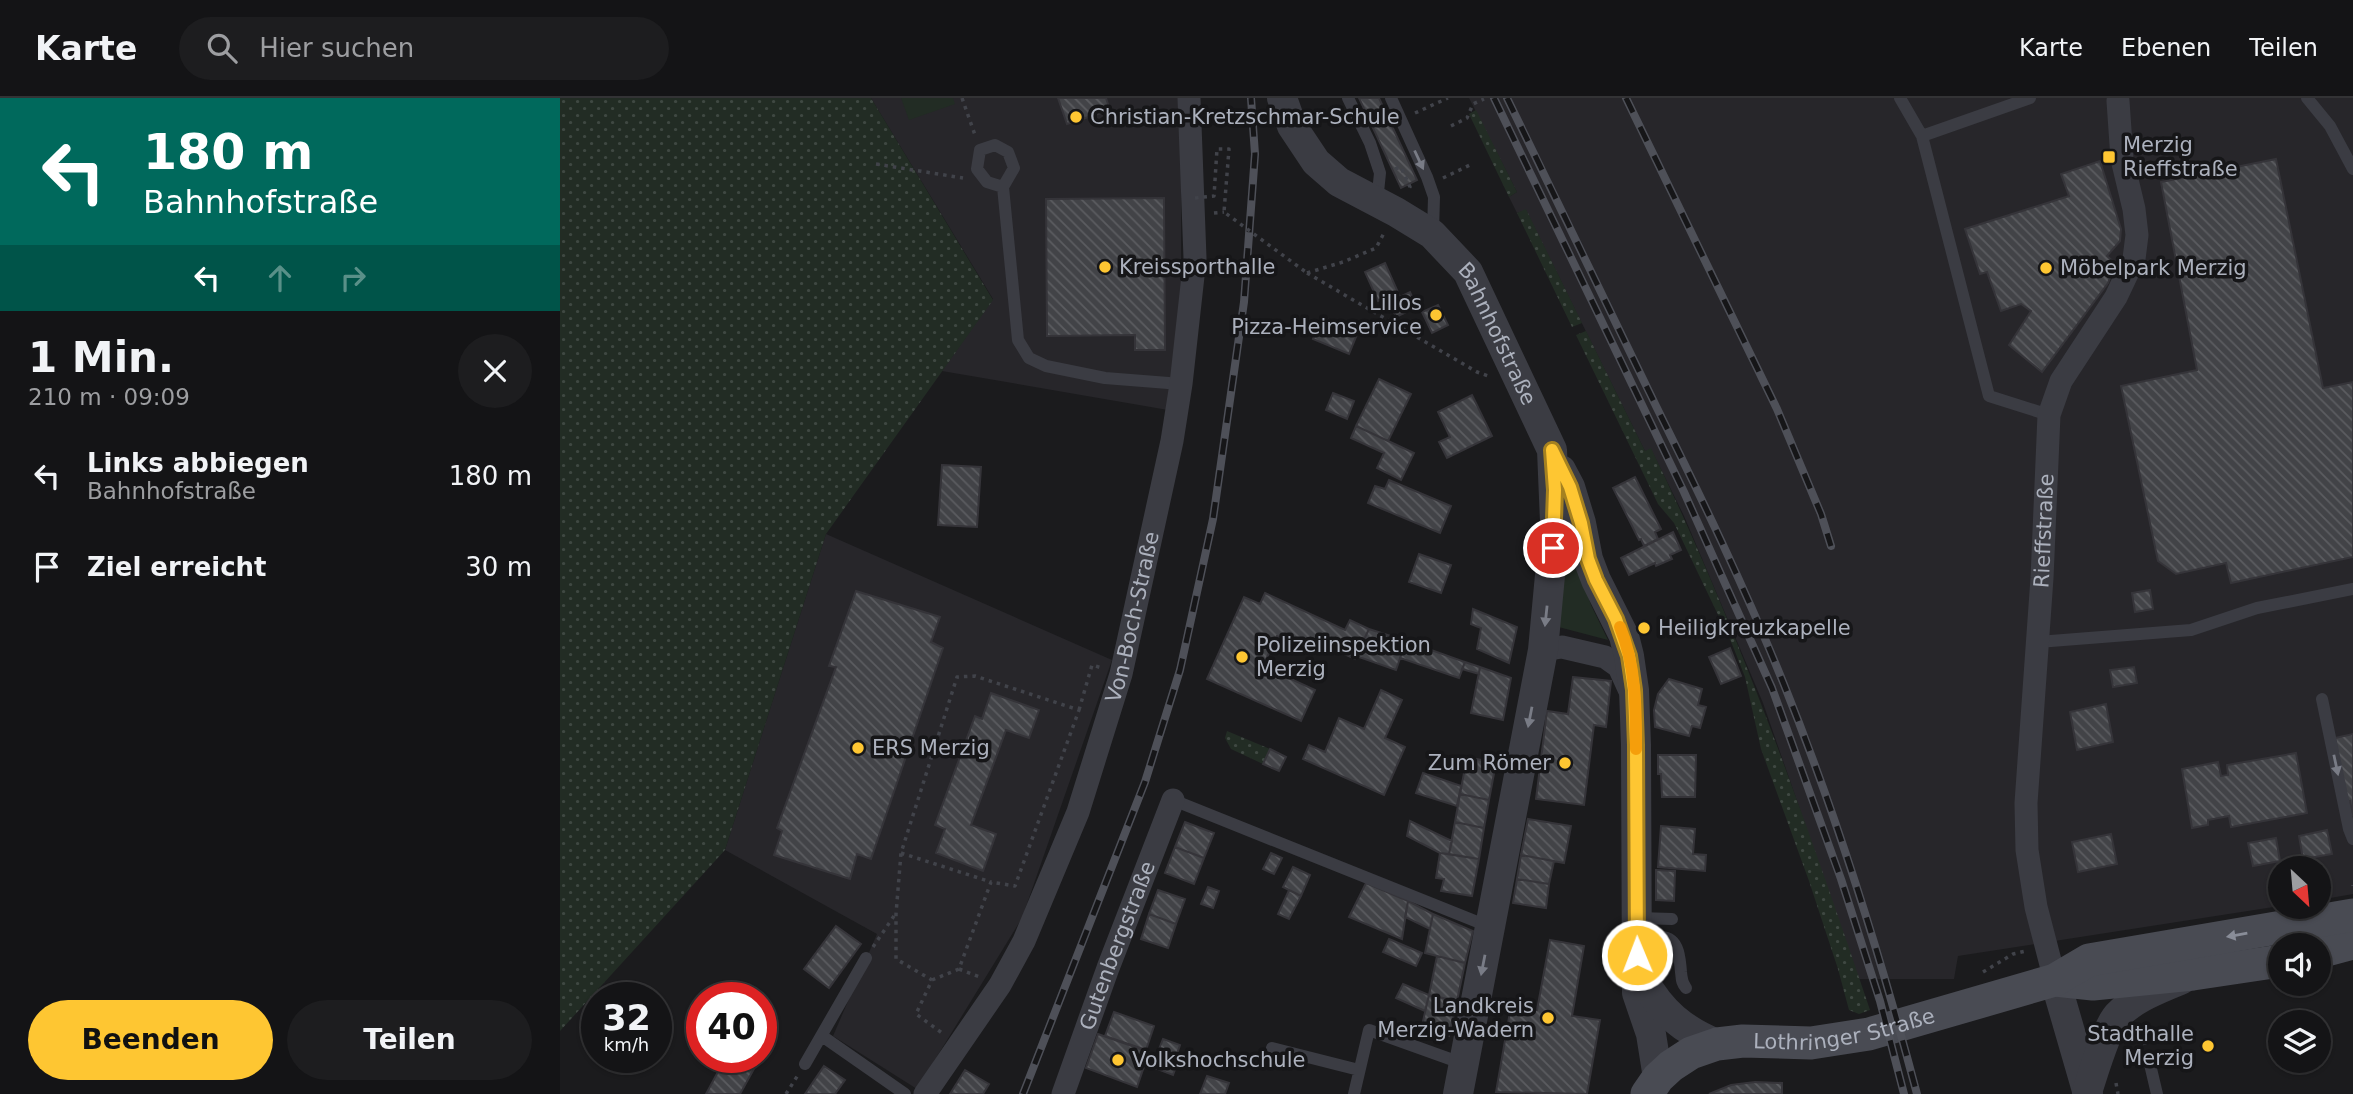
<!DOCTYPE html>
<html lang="de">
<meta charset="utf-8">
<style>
body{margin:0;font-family:"DejaVu Sans",sans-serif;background:#1d1d1f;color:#f1f3f6;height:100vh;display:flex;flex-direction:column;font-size:26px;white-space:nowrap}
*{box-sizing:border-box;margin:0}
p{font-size:23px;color:#9d9ea1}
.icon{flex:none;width:38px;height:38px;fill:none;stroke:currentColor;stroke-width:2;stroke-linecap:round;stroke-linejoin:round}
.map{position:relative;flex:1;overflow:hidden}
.sheet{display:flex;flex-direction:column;background:#141416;width:560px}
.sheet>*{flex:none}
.hud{background:#00695c;color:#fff;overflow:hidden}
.needle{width:46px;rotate:154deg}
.buttons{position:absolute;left:1708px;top:758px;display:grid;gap:14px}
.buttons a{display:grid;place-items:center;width:63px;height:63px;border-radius:50%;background:#141416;box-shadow:0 2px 5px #0004,0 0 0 2px #333335;font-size:35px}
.speed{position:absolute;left:21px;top:884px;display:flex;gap:14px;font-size:35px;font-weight:700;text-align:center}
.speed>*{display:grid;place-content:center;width:91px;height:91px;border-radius:50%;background:#141416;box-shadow:0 2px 5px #0004,0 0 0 2px #333335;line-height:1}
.speed small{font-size:18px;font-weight:400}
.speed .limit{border:10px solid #d22;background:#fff;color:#111}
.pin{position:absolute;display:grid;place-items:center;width:60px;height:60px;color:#fff;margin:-30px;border:4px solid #fff;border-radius:50%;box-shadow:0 2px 7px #0007}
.me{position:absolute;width:77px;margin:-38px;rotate:359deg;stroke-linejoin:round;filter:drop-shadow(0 0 5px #0008)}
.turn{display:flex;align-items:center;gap:24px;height:147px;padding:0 28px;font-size:32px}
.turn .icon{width:91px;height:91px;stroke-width:2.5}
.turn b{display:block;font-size:49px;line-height:60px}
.lanes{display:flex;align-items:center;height:66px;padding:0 28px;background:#0003;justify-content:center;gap:35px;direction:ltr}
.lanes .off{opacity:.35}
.round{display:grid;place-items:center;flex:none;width:74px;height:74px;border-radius:37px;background:#1d1d1f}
.summary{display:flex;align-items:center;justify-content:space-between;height:119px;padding:0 28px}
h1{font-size:42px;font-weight:600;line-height:52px}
.cta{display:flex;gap:14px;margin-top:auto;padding:14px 28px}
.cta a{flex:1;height:80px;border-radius:42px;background:#fec632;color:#111;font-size:28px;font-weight:600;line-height:80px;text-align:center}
.cta a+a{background:#1d1d1f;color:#f1f3f6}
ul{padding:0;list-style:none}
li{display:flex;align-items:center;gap:21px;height:91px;padding:0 28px}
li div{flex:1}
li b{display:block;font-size:26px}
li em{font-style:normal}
header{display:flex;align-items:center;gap:42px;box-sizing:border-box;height:98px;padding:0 35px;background:#141416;border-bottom:2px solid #333335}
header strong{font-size:33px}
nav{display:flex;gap:38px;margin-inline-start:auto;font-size:24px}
.search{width:490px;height:63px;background:#1d1d1f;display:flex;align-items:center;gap:18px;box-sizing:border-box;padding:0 24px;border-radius:38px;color:#9d9ea1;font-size:26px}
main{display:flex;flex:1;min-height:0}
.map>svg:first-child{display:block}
.built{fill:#27262a}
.grass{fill:url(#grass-dots)}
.park{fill:#222c24}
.building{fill:url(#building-back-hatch);stroke:#353439;stroke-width:2}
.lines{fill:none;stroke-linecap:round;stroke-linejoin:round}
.path{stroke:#41434a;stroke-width:3.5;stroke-dasharray:3.5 5;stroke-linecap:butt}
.service{stroke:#3b3c43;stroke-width:12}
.minor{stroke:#3b3c43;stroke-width:23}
.tertiary{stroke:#3b3c43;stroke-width:30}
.secondary{stroke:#494b53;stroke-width:33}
.rail-casing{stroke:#4e5058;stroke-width:8}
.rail{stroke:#161618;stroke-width:5;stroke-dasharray:16;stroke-linecap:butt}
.path-bridge{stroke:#41434a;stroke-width:3.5;stroke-dasharray:3.5 5;stroke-linecap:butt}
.oneway{fill:#797c86}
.oneway2{fill:#898d98}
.route-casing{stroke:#a58120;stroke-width:18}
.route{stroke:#fec632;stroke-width:12}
.slow{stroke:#f59e0b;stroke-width:12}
.poi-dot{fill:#fec632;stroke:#161618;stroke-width:2.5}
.labels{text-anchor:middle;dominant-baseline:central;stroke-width:7;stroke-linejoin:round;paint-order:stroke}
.poi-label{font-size:21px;fill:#acb1bd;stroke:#161618;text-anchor:start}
.street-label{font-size:21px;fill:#acb1bd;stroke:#161618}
</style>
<header>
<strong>Karte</strong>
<div class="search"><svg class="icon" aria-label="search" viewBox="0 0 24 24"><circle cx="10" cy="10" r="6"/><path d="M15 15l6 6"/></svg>Hier suchen</div>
<nav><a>Karte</a><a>Ebenen</a><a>Teilen</a></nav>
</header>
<main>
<section class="sheet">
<div class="hud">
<div class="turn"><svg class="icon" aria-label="left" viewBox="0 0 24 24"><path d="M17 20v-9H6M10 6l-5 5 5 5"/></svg><div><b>180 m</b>Bahnhofstraße</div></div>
<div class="lanes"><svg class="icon" aria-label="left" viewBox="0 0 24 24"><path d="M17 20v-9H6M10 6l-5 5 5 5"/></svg><svg class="icon off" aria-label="ahead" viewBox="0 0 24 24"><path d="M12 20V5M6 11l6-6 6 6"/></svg><svg class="icon off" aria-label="right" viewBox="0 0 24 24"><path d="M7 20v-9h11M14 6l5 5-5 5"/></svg></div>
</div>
<div class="summary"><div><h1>1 Min.</h1><p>210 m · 09:09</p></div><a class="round"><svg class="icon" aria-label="close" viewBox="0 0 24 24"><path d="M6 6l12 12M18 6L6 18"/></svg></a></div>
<ul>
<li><svg class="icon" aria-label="left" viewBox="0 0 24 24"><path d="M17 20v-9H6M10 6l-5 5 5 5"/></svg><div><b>Links abbiegen</b><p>Bahnhofstraße</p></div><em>180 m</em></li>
<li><svg class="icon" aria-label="arrive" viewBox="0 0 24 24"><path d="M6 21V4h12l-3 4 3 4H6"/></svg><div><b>Ziel erreicht</b></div><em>30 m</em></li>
</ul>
<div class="cta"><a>Beenden</a><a>Teilen</a></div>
</section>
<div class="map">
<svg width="1793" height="996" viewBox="0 0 1793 996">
<defs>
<pattern id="grass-dots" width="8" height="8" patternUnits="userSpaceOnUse" patternTransform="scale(1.75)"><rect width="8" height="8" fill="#222c24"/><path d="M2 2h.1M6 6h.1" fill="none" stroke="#3f4842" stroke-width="1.8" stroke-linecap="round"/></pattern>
<pattern id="building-back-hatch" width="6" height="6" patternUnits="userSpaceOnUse" patternTransform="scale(1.75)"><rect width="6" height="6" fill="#424347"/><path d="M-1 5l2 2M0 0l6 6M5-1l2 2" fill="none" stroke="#5b5c60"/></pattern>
</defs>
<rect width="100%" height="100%" fill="#1b1b1d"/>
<!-- built -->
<path class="built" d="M311,0h310v225l-13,87 -226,-39 51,-72z
M909,0h884v796l-34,6v-32h-39v38l-322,50 -4,23h-95l-96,-276 -79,-187 -33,-67 -6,2 -119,-241 -9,3 -8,-16 8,-5z
M266,436l286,126 -90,258 -105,171 -84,-53 44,-102 -152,-84z"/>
<!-- grass -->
<path class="grass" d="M0,0h311l122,202 -167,234 -101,316 -165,181z
M916,12l41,82 -8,5 -40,-83z
M966,111l56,114 -10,4 -55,-114z
M1026,233l59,120 6,-3c88,182 155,372 219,562l-11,4 -10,-4 -11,-41 -29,-88 -48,-132 -16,-72 -13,-33 -58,-121 -16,-19 -82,-169z
M667,633l43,18 -7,15 -32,-15 -6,-11z"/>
<!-- park -->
<path class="park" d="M341,0h52l2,6 -46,16z
M1010,427l11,50 10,30 17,35 -57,-15z"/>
<!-- building -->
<path class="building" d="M498,0h48l4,12 -43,14z
M799,0h20l38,82 -16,8z
M1716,61l47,229 30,-6v175l-122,26 -5,-20 -50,11 -18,-13 -37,-175 76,-16 -36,-188z
M1540,63l21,68 -1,12 -13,15 8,7 -7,20 -66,89 -33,-27 22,-34 -10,-7 -20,7 -14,-39 -7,2 -15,-45 104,-33 -8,-22z
M604,100l1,152h-30v-15l-88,1 -1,-137z
M825,165l15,34 10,-5 7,15 -21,10 -9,-20 -9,4 -13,-29z
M878,207l10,20 -16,8 -10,-21z
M762,219l36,15 -9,22 -36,-15z
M819,281l32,15 -23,47 -32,-15z
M773,295l21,8 -7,18 -21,-9z
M912,297l20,41 -45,22 -8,-16 11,-5 -12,-25z
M796,328l58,27 -13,27 -24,-12 7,-15 -33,-15z
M382,367l39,2 -4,60 -39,-2z
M1075,379l26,52 -6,3 3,7 -14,7 -3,-7 -2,1 -26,-52z
M829,382l62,26 -11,27 -72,-30 7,-17 10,3z
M1113,434l8,18 -11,5 2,4 -16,7 -1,-3 -26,12 -8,-17z
M859,456l32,11 -10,28 -32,-11z
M1590,492l3,19 -18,3 -3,-19z
M296,493l84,26 -9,25 12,6 -72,211 -14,-5 -7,25 -76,-24 8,-24 -5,-3 59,-161 -7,-1z
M705,495l80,37 5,-10 19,9 -14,30 -37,-17 -4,10 -37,-16 -14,30 52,24 -14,31 -94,-42 37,-82 16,7z
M913,511l44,18 -8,36 -32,-14 4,-21 -10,-4z
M1078.5 530a5.5 5.5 0 1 1 11 0a5.5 5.5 0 1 1-11 0Z
M809,531l37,12 -10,29 -40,-14z
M846,543l59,21 -6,16 -59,-20z
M1170,550l11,28 -20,8 -12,-27z
M905,564l15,5 -1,7 -17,-5z
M920,569l31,11 -8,42 -32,-7z
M1574,569l3,16 -24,4 -3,-17z
M1013,579l38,4 -5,46 -12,-2 -10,80 -48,-6 11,-88 21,3z
M1109,581l33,10 -4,16 8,2 -6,21 -8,-2 -3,10 -34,-9 -1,-17 4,-16z
M821,592l21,10 -17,38 20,9 -21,48 -81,-36 6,-14 16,7 14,-34 25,11z
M431,595l48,17 -10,28 -23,-8 -35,95 25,9 -13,37 -47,-18 9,-24 -10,-4 40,-109 7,3z
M1546,606l7,38 -36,8 -7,-38z
M1793,636v82l-3,-15h-4l-11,-63z
M710,651l16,8 -7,14 -16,-7z
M1736,655l11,60 -76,14 -2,-11 -21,4v5l-16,3 -10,-59 36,-7 3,14 7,-1 -1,-10z
M1098,657h38l-1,42h-33l-1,-23h-3z
M907,659l29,6 -7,37 -29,-6z
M863,675l38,13 -4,20 -41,-13z
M900,696l29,6 -5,28 -29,-6z
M968,721l43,7 -7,37 -43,-8z
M850,723l42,20 -3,13 -9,-1 -33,-17z
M625,724l29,11 -10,25 -29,-11z
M895,724l29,6 -5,31 -30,-5z
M1101,728l34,3 -2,25 13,1 -1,16 -47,-4z
M1767,732l5,24 -29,5 -4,-23z
M1551,736l6,30 -39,8 -6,-30z
M1716,740l4,23 -27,5 -5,-23z
M615,749l29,11 -10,26 -29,-11z
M711,755l11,5 -8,16 -11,-5z
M880,755l39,6 -7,37 -31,-5 3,-12 -8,-1z
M961,757l33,6 -5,23 -32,-5z
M733,769l17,8 -9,21 -18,-9z
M1096,772l19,1 -1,30 -18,-1z
M957,781l32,5 -3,24 -33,-5z
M806,785l42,18 -6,38 -53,-22z
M648,789l11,4 -6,17 -12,-4z
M598,792l27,9 -9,25 -27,-10z
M729,792l12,6 -12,23 -11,-5z
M848,803l25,13 -3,15 -25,-12z
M589,816l27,10 -8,24 -27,-9z
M873,816l40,17 -8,32 -40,-10z
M276,828l25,18 -32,44 -25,-19z
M829,841l33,14 -6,13 -33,-14z
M990,842l34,6 -12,70 28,4 -13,74 -91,-2 15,-86 26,4z
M877,858l28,7 -8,38 -28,-6z
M843,886l26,11 -4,16 -29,-13z
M869,897l28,6 -8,35 -28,-6z
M554,914l40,14 -8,24 -41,-14z
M538,936l51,18 -12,35 -51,-19z
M603,941l17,6 -6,18 3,1 -4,11 -21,-8z
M166,959l34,1 -20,36h-34z
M264,968l21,14 -10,14h-30z
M405,972l24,14 -6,10h-33z
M647,978l22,7 -4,11h-25z
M1195,984l27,1v11h-73l22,-9z"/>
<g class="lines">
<!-- path -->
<path class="path" d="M402,0l13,37
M855,15l33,-15
M891,28l16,-8 6,-14 11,-5
M316,66l87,14
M835,71l6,-2 9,20 -2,3
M883,80l27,-13
M654,115l10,-1
M747,175l36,-11 33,-14 8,-15
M747,175l170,99 14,5
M519,612l13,-45 10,3
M341,755l90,29
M1793,787v1
M313,849l21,-31
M399,871l21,8
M1423,874l30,-18 13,-3
M372,882l27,-11 32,-87 24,4 64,-176 -104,-34 -18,1 -56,176 -5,61v45l36,21 -16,34 26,19
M1580,927l5,20
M1556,985l2,11
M226,996l12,-19"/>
<!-- service -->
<path class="service" d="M788,0l22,45 10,30 -3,29
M831,0l36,79 7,20 -1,35
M1340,0l22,38 108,-38
M1747,0l23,28 23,43
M1362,38l67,260 60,19
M443,89l-16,-5 -10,-13 3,-19 15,-5 13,7 6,16 -11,19 15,153 11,18 17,8 59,12 76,6
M1478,544l153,-12 66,-22 96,-19
M1762,601l27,130 4,10
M613,702l317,127
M1078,820l34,1
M1077,839c34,-1 41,-3 44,35 1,7 0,10 5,16
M262,938l83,58
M712,950l87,22
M1589,962l8,34
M245,966l61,-106
M794,996l15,-64 95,34"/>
<!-- minor -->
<g class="minor">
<path d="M983,552l19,-3 43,10 14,10 10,22"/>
<path id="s1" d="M1495,882l-19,-73 -9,-57 -1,-47 16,-225 7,-163 12,-34 55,-84 18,-38 3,-24 -3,-26 -12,-50 -4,-58"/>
<path id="s2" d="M365,996l75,-109 24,-44 54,-129 43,-138 51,-233 9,-57 14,-126 -6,-160"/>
<path id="s3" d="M503,996l45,-126 65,-168"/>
</g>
<!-- tertiary -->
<g class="tertiary">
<path id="s4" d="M722,0l10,28 24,36 23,20 57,30 36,22 36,38 84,178 3,72 -12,128 -85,444"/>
<path d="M1001,372l9,17 11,36 7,36 8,21 28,56 5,20 5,34 2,55 1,248 14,41 7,44"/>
<path d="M1083,881c18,33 40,51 74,65"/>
<path d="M1495,882l33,114"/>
<path d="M1527,994c6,-18 19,-64 31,-77 17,-18 42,-26 64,-36"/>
</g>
<!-- secondary -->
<g class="secondary">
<path d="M1759,854l34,-9"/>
<path d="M1495,882l38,4 100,-10 87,-13"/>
<path id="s5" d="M1087,996l11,-16 13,-12 20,-13 26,-9 26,-3 68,2 58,-9 186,-54 34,-20 264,-45"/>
</g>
<defs>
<path id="rail" d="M934,0l190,394 88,196 69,191 39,122 24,93
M947,0c50,102 99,205 149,308 45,91 89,182 127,276 54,134 97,272 134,412
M1066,0l151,311 44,105 10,32
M463,996l122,-312 35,-112 33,-151 31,-217 11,-148 -4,-56"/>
</defs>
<!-- rail casing -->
<use href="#rail" class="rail-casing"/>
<!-- rail -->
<use href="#rail" class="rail"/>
<!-- path-bridge -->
<path class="path-bridge" d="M635,100l19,-2 3,-47h12l-5,63 83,61"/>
</g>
<!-- one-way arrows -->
<defs><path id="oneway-solid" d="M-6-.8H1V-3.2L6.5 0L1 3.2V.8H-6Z" transform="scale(1.75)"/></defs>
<g class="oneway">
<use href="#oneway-solid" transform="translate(859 62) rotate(65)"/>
<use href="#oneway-solid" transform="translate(986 518) rotate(96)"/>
<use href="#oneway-solid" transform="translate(970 619) rotate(101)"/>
<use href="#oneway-solid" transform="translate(1776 667) rotate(78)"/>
<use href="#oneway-solid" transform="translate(923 867) rotate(101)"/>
</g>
<use class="oneway2" href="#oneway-solid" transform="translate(1677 837) rotate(170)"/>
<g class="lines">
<defs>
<path id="route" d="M993,450l2,-58 -3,-40 18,37 11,36 7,36 8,21 20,39 13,37 5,34 2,55 1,210"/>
</defs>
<!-- route casing -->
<use href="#route" class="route-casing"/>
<!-- route -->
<use href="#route" class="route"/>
<!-- slow -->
<path class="slow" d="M1060,529c16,38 16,82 16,122"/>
</g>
<!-- markers -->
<g class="poi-dot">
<circle cx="516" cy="19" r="7"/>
<rect x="1542" y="52" width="14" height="14" rx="3.5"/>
<circle cx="545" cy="169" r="7"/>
<circle cx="1486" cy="170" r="7"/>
<circle cx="876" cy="217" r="7"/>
<circle cx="1084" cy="530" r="7"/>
<circle cx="682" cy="559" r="7"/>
<circle cx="298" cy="650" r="7"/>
<circle cx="1005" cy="665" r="7"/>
<circle cx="988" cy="920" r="7"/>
<circle cx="1648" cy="948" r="7"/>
<circle cx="558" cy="962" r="7"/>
</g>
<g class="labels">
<!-- poi labels -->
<g class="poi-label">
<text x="530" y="19">Christian-Kretzschmar-Schule</text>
<text x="1563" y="47">Merzig<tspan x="1563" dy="24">Rieffstraße</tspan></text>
<text x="559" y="169">Kreissporthalle</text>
<text x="1500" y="170">Möbelpark Merzig</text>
<text x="862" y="205" text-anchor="end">Lillos<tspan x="862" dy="24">Pizza-Heimservice</tspan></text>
<text x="1098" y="530">Heiligkreuzkapelle</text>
<text x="696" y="547">Polizeiinspektion<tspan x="696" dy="24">Merzig</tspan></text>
<text x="312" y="650">ERS Merzig</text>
<text x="991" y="665" text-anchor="end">Zum Römer</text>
<text x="974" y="908" text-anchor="end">Landkreis<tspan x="974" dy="24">Merzig-Wadern</tspan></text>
<text x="1634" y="936" text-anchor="end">Stadthalle<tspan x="1634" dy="24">Merzig</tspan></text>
<text x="572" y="962">Volkshochschule</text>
</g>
<!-- street labels -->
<g class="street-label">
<text stroke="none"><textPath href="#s4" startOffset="331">Bahnhofstraße</textPath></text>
<text stroke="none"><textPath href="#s1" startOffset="453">Rieffstraße</textPath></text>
<text stroke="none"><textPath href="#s2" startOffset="525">Von-Boch-Straße</textPath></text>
<text stroke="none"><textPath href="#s3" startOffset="158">Gutenbergstraße</textPath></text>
<text stroke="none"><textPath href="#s5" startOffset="217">Lothringer Straße</textPath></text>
</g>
</g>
</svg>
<div class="buttons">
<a><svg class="needle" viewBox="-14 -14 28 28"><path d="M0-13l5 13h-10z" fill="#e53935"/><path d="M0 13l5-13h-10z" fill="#9d9ea1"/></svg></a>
<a><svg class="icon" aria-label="sound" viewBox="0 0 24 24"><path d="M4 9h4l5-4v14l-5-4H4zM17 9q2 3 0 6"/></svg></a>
<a><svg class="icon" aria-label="layers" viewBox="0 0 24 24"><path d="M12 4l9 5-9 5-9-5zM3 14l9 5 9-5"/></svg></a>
</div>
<div class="speed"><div>32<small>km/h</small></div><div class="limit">40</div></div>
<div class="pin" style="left:993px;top:450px;background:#d93025"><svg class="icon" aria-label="arrive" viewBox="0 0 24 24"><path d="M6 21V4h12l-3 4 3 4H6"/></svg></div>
<svg class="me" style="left:1077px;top:857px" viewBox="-20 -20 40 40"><circle r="17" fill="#fec632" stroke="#fff" stroke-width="3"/><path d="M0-11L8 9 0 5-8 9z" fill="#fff"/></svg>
</div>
</main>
